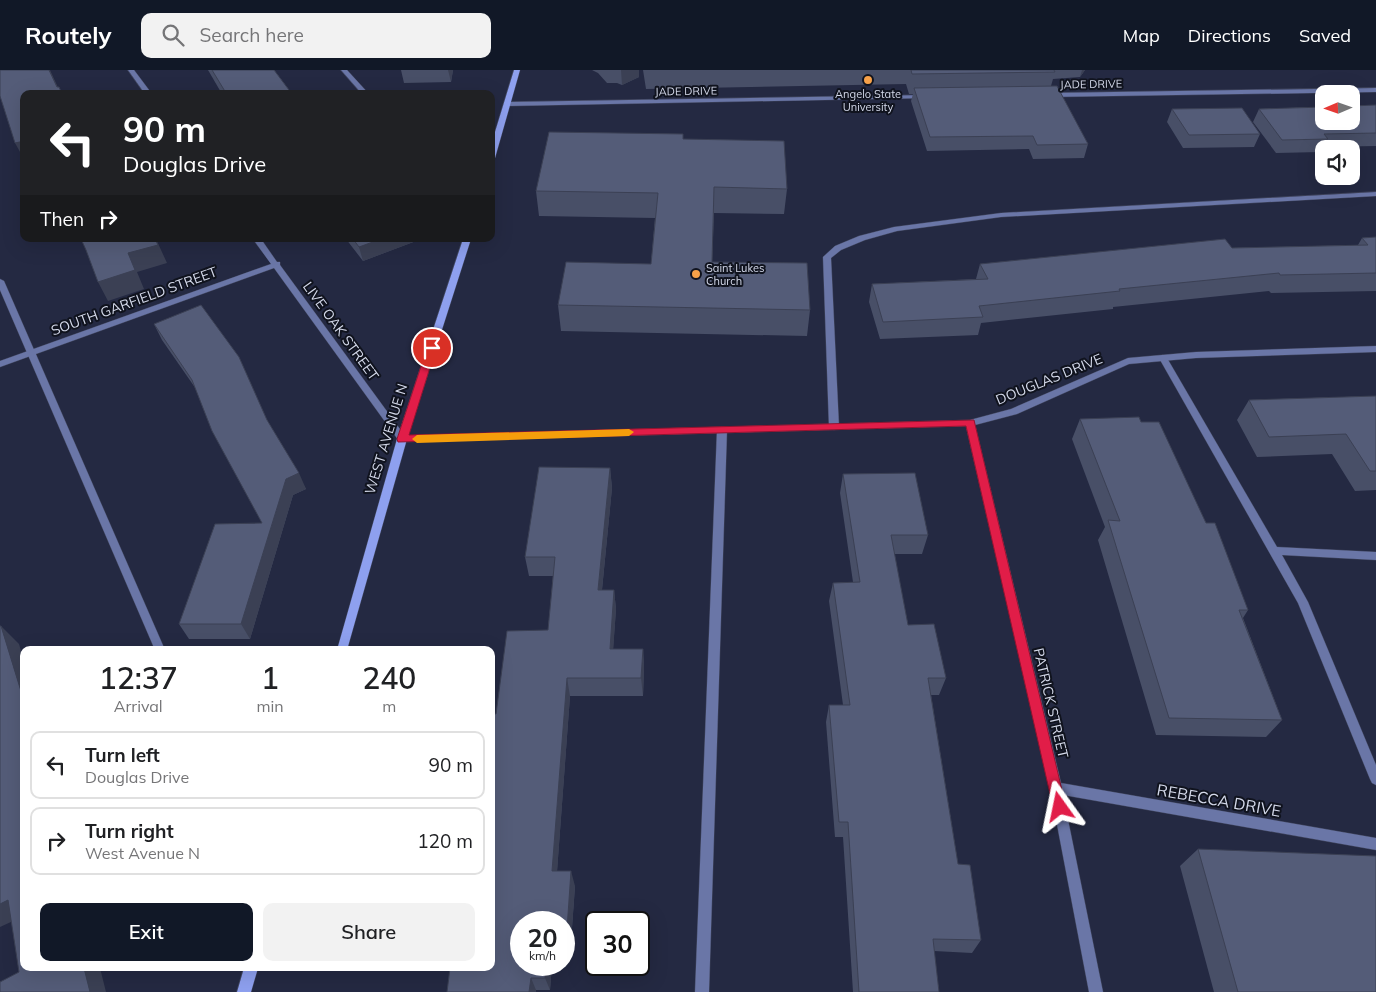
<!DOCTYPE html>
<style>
body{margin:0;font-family:Mulish,sans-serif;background:#f2f2f2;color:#202124;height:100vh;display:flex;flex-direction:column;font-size:19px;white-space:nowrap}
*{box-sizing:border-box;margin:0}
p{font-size:16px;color:#757577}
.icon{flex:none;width:28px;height:28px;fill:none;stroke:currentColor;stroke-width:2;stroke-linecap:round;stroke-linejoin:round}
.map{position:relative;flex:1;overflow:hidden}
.details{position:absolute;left:20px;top:576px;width:475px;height:325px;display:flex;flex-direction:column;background:#fff;border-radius:10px;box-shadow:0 5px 20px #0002}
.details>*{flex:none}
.guide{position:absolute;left:20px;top:20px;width:475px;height:152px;border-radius:10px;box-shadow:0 5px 20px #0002;background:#202124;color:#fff;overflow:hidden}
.needle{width:32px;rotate:268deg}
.buttons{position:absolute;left:1315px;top:15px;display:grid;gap:10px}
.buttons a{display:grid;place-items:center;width:45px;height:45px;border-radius:10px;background:#fff;box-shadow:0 5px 20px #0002;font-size:25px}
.speed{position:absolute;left:510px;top:841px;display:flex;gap:10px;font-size:25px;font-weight:700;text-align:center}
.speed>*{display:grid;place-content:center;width:65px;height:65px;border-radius:50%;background:#fff;box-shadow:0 5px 20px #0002;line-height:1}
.speed small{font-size:12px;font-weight:400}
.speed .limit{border:2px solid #111;border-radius:8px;background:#fff;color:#111}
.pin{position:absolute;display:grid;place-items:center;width:42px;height:42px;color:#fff;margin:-21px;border:2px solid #fff;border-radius:50%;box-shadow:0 1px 5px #0007}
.me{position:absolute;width:55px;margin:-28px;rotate:348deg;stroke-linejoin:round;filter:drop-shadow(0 0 4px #0008)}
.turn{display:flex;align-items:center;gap:18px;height:105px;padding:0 20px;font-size:22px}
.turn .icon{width:65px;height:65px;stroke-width:2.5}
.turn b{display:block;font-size:35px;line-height:42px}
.then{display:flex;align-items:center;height:48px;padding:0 20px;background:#0003;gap:10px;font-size:19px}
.eta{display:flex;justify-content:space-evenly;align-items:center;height:85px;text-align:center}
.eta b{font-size:30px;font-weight:600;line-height:35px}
.button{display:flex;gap:10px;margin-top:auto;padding:10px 20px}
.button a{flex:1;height:58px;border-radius:10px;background:#111827;color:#fff;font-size:20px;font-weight:600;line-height:58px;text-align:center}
.button a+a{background:#f2f2f2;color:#202124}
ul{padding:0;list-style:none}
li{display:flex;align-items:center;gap:15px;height:68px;margin:0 10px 8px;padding:0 10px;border:2px solid #e0e0e0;border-radius:10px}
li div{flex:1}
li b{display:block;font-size:19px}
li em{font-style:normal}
header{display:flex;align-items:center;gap:30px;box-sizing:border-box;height:70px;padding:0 25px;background:#111827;color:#fff}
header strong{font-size:24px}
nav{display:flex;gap:28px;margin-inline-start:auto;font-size:18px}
.search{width:350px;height:45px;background:#f2f2f2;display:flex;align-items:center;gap:12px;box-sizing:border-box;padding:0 18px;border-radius:10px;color:#757577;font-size:19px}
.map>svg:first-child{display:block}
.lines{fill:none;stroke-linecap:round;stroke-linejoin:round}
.lane-casing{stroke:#40455d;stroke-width:1}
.street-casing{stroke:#40455d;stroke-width:1}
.secondary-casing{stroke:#40455d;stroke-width:1}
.lane{fill:#6a76a7;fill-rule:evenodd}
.street{fill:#6a76a7;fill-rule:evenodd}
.secondary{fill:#8ea0ef;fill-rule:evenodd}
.wall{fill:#484f67}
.shaded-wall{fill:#3b4054}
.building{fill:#545c78;stroke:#3b4054}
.route{fill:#e11d48;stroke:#92132f}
.slow{fill:#f59e0b}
.poi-dot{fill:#f7a149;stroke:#10131e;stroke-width:2}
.labels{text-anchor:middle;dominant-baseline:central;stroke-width:4;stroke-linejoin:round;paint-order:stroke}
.far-street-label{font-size:11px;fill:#d4d9ea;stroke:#10131e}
.far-poi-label{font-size:11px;fill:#d4d9ea;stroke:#10131e}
.street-label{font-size:14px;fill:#d4d9ea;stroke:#10131e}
.near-street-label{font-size:16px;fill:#d4d9ea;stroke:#10131e}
</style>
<header>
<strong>Routely</strong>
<div class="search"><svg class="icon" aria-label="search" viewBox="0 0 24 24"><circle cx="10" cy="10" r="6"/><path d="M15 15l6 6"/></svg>Search here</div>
<nav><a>Map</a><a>Directions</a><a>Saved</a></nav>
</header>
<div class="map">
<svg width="1376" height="922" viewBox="0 0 1376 922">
<rect width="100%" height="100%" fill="#242942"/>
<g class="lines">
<defs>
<path id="lane" d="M341,0h6l22,24h-7z
M1376,122v4l-375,21 -104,14 -32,9 -24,10 -10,8 8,169 -5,3 -5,-3 -6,-170 12,-11 24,-10 35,-9 107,-14z
M0,209l4,2 161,369h-10l-155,-360z
M1163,285l4,3 110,189 99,5v8l-94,-5 26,47 68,163v20l-4,-2 -2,-4 -72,-176 -139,-245z
M722,357l5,3 -18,562h-14l22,-562z"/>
<path id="street" d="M128,0h6l18,24h-7z
M1376,18v4l-326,5 -3,-2 3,-2z
M925,25l3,2 -1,1 -420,8 -3,-2 3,-2z
M253,169h8l16,23h3v3l125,171 565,-16 41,-11 117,-51 68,-6 180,-6v6l-180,6 -67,6 -112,50 -42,11 86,358 315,55v12l-313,-55 40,197h-14l-39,-204 -84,-362 -564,16 -3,-1 -125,-173 -274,99v-6l271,-97z"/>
<path id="secondary" d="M514,0h6l-25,88 -4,2v-15z
M463,169h8l-64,200 -60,211h-10l60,-211z
M244,898h14l-7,24h-14z"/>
</defs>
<!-- lane casing -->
<use href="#lane" class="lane-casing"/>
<!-- street casing -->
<use href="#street" class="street-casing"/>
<!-- secondary casing -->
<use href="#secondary" class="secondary-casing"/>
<!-- lane -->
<use href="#lane" class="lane"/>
<!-- street -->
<use href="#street" class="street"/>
<!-- secondary -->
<use href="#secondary" class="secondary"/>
</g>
<!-- wall -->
<path class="wall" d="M208,0h66l18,24h-70z
M401,0h52l-2,12 -47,1z
M592,0h47v7l-17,8 -5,-2h-10l-9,-10z
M643,0h442l-5,7 -27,2 -2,7 37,58 -4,14 -51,1 -4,-10 -102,2 -16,-50 2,-7h-4l-3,-10 -260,5z
M1376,35v41l-52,1 -3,5 -45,1 -23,-31 6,-13z
M1172,39l88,25 -6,13 -71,1 -16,-26z
M683,64v5l104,50 -3,25 -70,-1 -2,49 98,48 -3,26 -246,-5 -3,-26 93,-41 4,-46 -116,-2 -3,-25z
M1376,167v54l-105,2 -2,-2 -156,16v2l-132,14 -3,12 -98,4 -11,-37 3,-18 104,-5 4,-15 252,-16 126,-3 4,-7z
M346,169h69l1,2 -53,20z
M154,254l113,96 39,69 -13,6 -43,144h-61l-10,-15 83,-101 -66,-134 -34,-49z
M1376,326v94l-21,1 -23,-37 -75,3 -20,-37 12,-20z
M1080,349l61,3 65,101 42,87 -5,8 39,102 -16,17 -110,-2 -58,-195 7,-13 -33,-88z
M610,398l2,20 -10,102h12l2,19 -3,40h30l1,18 -1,29h-73l-13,175 18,15 -4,56h-7v-20h-43l31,43 -2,25h-14v2h-89l44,-24 5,-254 52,-84 5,-54h-24l-4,-19z
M843,404l85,61 -6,19h-28l14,71 38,53 -7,17h-8l27,169 23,76 -9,13 -38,-2 5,41h-86l-10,-155h-8l-9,-115 3,-17h14l-14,-104 4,-18 20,-1 -13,-89z
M1198,779l178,143h-162l-34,-126z"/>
<!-- shaded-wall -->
<path class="shaded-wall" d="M49,0h1l11,24h-1z
M448,0h5l-2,12z
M621,0h18v7l-17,8z
M1082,0h3l-5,7z
M232,21l1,3h-7v-1z
M24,71v18l-9,-16z
M156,169l11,24 -30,9 7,17 -36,12 -10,-19 30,-29z
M381,169h34l1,2 -53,20 -4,-14z
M610,398l2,20 -12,121 -2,-19z
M299,403l7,16 -13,6 -43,144 -9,-15 45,-145z
M614,520l2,19 -4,58 -2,-18z
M1,556l18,18 5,17v40z
M643,579l1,18 -1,29 -2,-18z
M567,608l3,18 -14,190 -4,-15z
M571,801l4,15 -4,56 -4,-13z
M8,830l16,16 -24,11v-23z
M546,895h6l-2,25 -5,-12z
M84,898h16l6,24h-16z
M531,908l5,12v2h-7z"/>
<!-- building -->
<path class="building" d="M0,0h49l8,17h2l3,7h-38v47l-9,2 -15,-47z
M212,0h62l18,24h-59l-1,-3 -6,2z
M911,0h143l1,2 -143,2z
M1057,16l31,58 -51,1 -4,-9 -103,1 -16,-49z
M1376,35v28l-52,1 4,5 -46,1 -23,-31 65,-2v14h27v-15z
M1242,38l18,26 -71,1 -17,-26z
M549,62l134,2v5l101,2 3,48 -73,-2 -2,75 95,1 3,47 -252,-5 8,-43 85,2 7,-71 -122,-2z
M1376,167v36l-96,2 -1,-2 -160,16 1,2 -141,15 4,11 -100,5 -11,-38 116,-5 -8,-15 245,-25 7,9 136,-3 -6,-7z
M81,169h74l3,6 -30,8 7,17 -37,12 -12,-32z
M353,169h28l-22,8z
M201,235l38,52 28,63 32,53 -13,6 -45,145h-62l36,-100 47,-1 -50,-92 -20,-51 -38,-56z
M1376,326v75h-6l-24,-37 -77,3 -20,-37z
M1139,347l2,5h18l47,101h9l33,87h-9l43,110 -113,-2 -61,-198 12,1 -40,-102z
M539,397l71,1 -12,122h16l-4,59h33l-2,29h-74l-15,193h19l-4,58h-3v-7h-43v43h25l-1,13h-14l-2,14h-82l3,-24h41v-247l1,-7h4l11,-83 41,-1 7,-73h-30z
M915,403l13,62h-37l17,90 26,-1 12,54h-18l30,186 12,1 11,75 -48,-1 6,53h-80l-11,-170h-9l-10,-117h21l-17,-122 27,-1 -17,-108z
M0,556h1l23,75v267h60l6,24h-90v-10l19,-10 -11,-72 -8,4z
M1198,779l178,7v136h-138z"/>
<!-- route -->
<path class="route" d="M432,275l4,3 -27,87 565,-15 92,387 -2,4 -4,2 -5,-2 -2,-4 -87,-381 -568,16 -1,-3 30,-91z"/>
<!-- slow -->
<path class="slow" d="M629,359l5,3 -5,4 -212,7 -5,-4 5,-4z"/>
<!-- markers -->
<g class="poi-dot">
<circle cx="868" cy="10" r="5"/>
<circle cx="696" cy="204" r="5"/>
</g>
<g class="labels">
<!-- far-street labels -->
<g class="far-street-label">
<text transform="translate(1091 14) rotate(-1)">JADE DRIVE</text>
<text transform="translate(686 21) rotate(-1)">JADE DRIVE</text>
</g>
<!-- far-poi labels -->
<g class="far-poi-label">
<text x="868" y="24">Angelo State<tspan x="868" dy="13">University</tspan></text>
<text x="706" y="198" text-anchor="start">Saint Lukes<tspan x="706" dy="13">Church</tspan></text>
</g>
<!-- street labels -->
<g class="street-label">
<text transform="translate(134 231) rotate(-20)">SOUTH GARFIELD STREET</text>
<text transform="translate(341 261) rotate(54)">LIVE OAK STREET</text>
<text transform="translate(1049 309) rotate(-22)">DOUGLAS DRIVE</text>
<text transform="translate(386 369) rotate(-73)">WEST AVENUE N</text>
<text transform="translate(1051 633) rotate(77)">PATRICK STREET</text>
</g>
<!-- near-street labels -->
<g class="near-street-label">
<text transform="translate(1219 730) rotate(10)">REBECCA DRIVE</text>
</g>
</g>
</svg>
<div class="buttons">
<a><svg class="needle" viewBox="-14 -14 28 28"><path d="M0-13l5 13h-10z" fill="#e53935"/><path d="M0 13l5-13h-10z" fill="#757577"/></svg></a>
<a><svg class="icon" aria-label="sound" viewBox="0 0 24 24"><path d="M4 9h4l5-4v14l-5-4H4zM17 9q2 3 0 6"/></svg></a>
</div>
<div class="speed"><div>20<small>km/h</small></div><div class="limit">30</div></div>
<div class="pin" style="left:432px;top:278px;background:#d93025"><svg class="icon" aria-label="arrive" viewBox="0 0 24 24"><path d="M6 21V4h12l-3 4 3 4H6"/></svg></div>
<svg class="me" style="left:1060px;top:737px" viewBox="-20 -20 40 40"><path d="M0-17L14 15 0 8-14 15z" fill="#e11d48" stroke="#fff" stroke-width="4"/></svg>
<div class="guide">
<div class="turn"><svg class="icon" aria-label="left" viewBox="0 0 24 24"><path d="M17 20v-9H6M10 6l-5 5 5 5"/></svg><div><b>90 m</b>Douglas Drive</div></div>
<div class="then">Then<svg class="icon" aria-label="right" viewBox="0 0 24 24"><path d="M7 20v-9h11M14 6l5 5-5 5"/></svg></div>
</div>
<section class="details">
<div class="eta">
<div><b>12:37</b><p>Arrival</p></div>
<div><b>1</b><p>min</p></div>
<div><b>240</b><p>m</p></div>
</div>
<ul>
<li><svg class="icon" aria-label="left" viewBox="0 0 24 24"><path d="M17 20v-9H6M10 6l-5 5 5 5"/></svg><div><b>Turn left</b><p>Douglas Drive</p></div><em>90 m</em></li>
<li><svg class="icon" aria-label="right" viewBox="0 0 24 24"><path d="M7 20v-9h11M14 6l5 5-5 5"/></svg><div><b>Turn right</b><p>West Avenue N</p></div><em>120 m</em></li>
</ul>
<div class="button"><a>Exit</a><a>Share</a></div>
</section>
</div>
